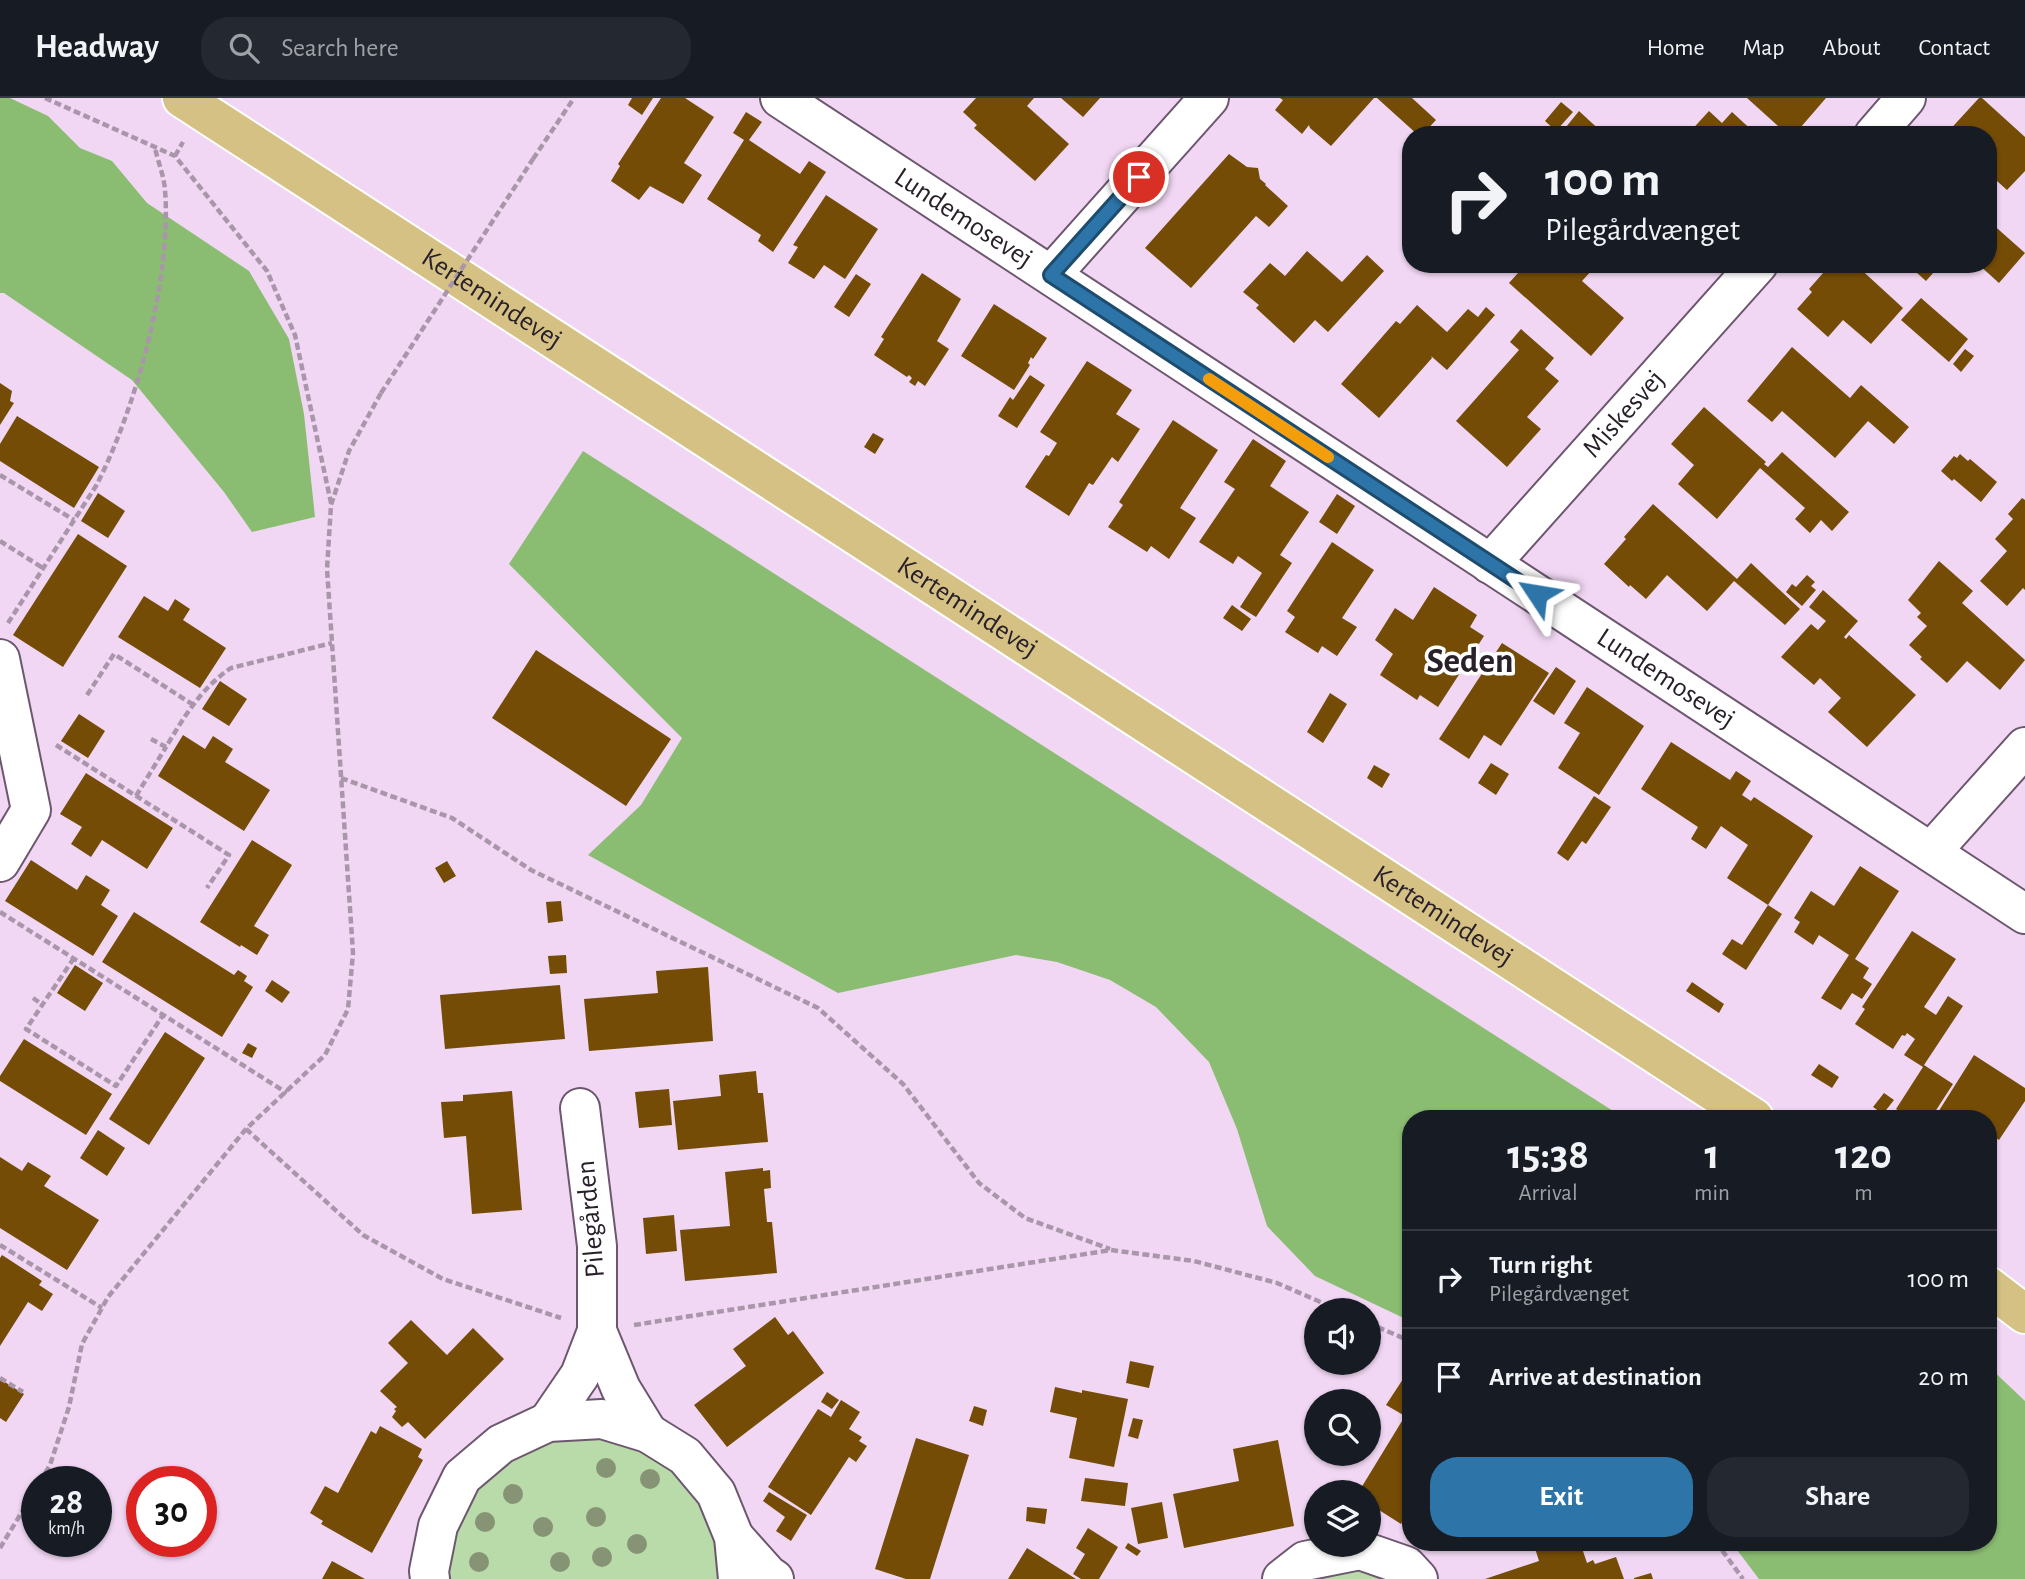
<!DOCTYPE html>
<meta charset="utf-8">
<style>
body{margin:0;font-family:"Alegreya Sans",sans-serif;background:#242831;color:#f1f3f6;height:100vh;display:flex;flex-direction:column;font-size:26px;white-space:nowrap}
*{box-sizing:border-box;margin:0}
p{font-size:23px;color:#9ea1a6}
.icon{flex:none;width:38px;height:38px;fill:none;stroke:currentColor;stroke-width:2;stroke-linecap:round;stroke-linejoin:round}
.map{position:relative;flex:1;overflow:hidden}
.details{position:absolute;left:1402px;top:1012px;width:595px;height:441px;display:flex;flex-direction:column;background:#171b24;border-radius:28px;box-shadow:0 2px 5px #0004}
.details>*{flex:none}
.guide{position:absolute;left:1402px;top:28px;width:595px;height:147px;border-radius:28px;box-shadow:0 2px 5px #0004;background:#171b24;color:#f1f3f6;overflow:hidden}
.controls{position:absolute;left:1304px;top:1200px;display:grid;gap:14px}
.controls a{display:grid;place-items:center;width:77px;height:77px;border-radius:50%;background:#171b24;box-shadow:0 2px 5px #0004;font-size:35px}
.speed{position:absolute;left:21px;top:1368px;display:flex;gap:14px;font-size:35px;font-weight:700;text-align:center}
.speed>*{display:grid;place-content:center;width:91px;height:91px;border-radius:50%;background:#171b24;box-shadow:0 2px 5px #0004;line-height:1}
.speed small{font-size:18px;font-weight:400}
.speed .limit{border:10px solid #d22;background:#fff;color:#111}
.pin{position:absolute;display:grid;place-items:center;width:60px;height:60px;color:#fff;margin:-30px;border:4px solid #fff;border-radius:50%;box-shadow:0 2px 7px #0007}
.me{position:absolute;width:77px;margin:-38px;rotate:303deg;stroke-linejoin:round;filter:drop-shadow(0 0 5px #0008)}
.turn{display:flex;align-items:center;gap:24px;height:147px;padding:0 28px;font-size:32px}
.turn .icon{width:91px;height:91px;stroke-width:2.5}
.turn b{display:block;font-size:49px;line-height:60px}
.eta{display:flex;justify-content:space-evenly;align-items:center;height:119px;text-align:center}
.eta b{font-size:42px;font-weight:700;line-height:49px}
.action{display:flex;gap:14px;margin-top:auto;padding:14px 28px}
.action a{flex:1;height:80px;border-radius:28px;background:#2d75a9;color:#fff;font-size:28px;font-weight:700;line-height:80px;text-align:center}
.action a+a{background:#242831;color:#f1f3f6}
ul{padding:0;list-style:none}
li{display:flex;align-items:center;gap:21px;height:98px;padding:0 28px;border-top:2px solid #363941}
li div{flex:1}
li b{display:block;font-size:26px}
li em{font-style:normal}
header{display:flex;align-items:center;gap:42px;box-sizing:border-box;height:98px;padding:0 35px;background:#171b24;border-bottom:2px solid #363941}
header strong{font-size:33px}
nav{display:flex;gap:38px;margin-inline-start:auto;font-size:24px}
.search{width:490px;height:63px;background:#242831;display:flex;align-items:center;gap:18px;box-sizing:border-box;padding:0 24px;border-radius:28px;color:#9ea1a6;font-size:26px}
.map>svg:first-child{display:block}
.green{fill:#b9daa9}
.forest{fill:#8abc71}
.building{fill:#744c06}
.lines{fill:none;stroke-linecap:round;stroke-linejoin:round}
.minor-casing{stroke:#6d576f;stroke-width:42}
.major-casing{stroke:#fff;stroke-width:42}
.path{stroke:#aa96ab;stroke-width:4.5;stroke-dasharray:7 3.5;stroke-linecap:butt}
.minor{stroke:#fff;stroke-width:38}
.major{stroke:#d6c185;stroke-width:38}
.path-bridge{stroke:#aa96ab;stroke-width:4.5;stroke-dasharray:7 3.5;stroke-linecap:butt}
.tree{fill:#869475}
.route-casing{stroke:#1d4c6e;stroke-width:18}
.route{stroke:#2d75a9;stroke-width:12}
.slow{stroke:#f59e0b;stroke-width:12}
.labels{text-anchor:middle;dominant-baseline:central;stroke-width:7;stroke-linejoin:round;paint-order:stroke}
.street-label{font-size:28px;fill:#29202a;stroke:#fff}
.district-label{font-size:35px;font-weight:bold;fill:#29202a;stroke:#fff}
</style>
<header>
<strong>Headway</strong>
<div class="search"><svg class="icon" aria-label="search" viewBox="0 0 24 24"><circle cx="10" cy="10" r="6"/><path d="M15 15l6 6"/></svg>Search here</div>
<nav><a>Home</a><a>Map</a><a>About</a><a>Contact</a></nav>
</header>
<div class="map">
<svg width="2025" height="1481" viewBox="0 0 2025 1481">
<rect width="100%" height="100%" fill="#f1d7f3"/>
<!-- green -->
<path class="green" d="M563,1339h45l42,16 36,27 25,38 12,43 -1,18h-278l10,-58 26,-41 37,-29z
M1356,1469l33,12h-85z"/>
<!-- forest -->
<path class="forest" d="M0,0h10l38,18 32,32 32,13 35,42 102,68 40,68 15,75 11,103 -63,15 -28,-40 -92,-112 -128,-87h-4z
M583,353l1041,667h-214v203l-95,-45 -48,-50 -30,-97 -28,-67 -53,-55 -46,-27 -53,-18 -41,-7 -178,38 -250,-138 53,-50 41,-67 -173,-174z
M1988,1268l37,35v178h-266l-28,-37h257z"/>
<!-- building -->
<path class="building" d="M632,0h21l-11,17 -14,-10z
M661,0h24l29,19 -30,46 18,12 -19,29 -33,-18 -11,14 -28,-19 9,-15 -2,-2z
M976,0h58l-7,8 42,38 -34,37 -61,-53 3,-3 -14,-13z
M1061,0h39l-17,19z
M1280,0h94l-43,48 -21,-18 -1,-3 -7,9 -27,-24 8,-10z
M1377,0h35l24,22 -14,15h-4z
M1747,0h79l-32,37h-6z
M1979,0h3l43,39v34l-18,19 -19,-17v-38h-43z
M1561,4l12,10 -17,19 -11,-10z
M1579,13l26,24h-40l-3,-3z
M1709,13l13,12 10,-11 25,23h-70z
M746,14l16,10 -13,18 51,34 9,-13 17,11 -53,80 -15,-11 3,-6 -54,-36 37,-59 -11,-7z
M1500,29l7,8h-14z
M1229,56l18,13 11,1 2,11 6,5 -1,1 23,21 -19,21 -13,-11 -65,72 -46,-40z
M826,97l52,34 -33,50 -21,-14 -10,14 -26,-16 10,-16 -5,-2z
M1990,124l35,31 -26,30 -21,-19h10v-40z
M1307,153l35,31 25,-27 17,16 -56,61 -13,-12 -21,23 -38,-35 3,-3 -16,-13 27,-29 15,13z
M1511,166h77l5,5 -11,12 42,37 -33,38 -82,-73 9,-10 -9,-7z
M1831,166h24l48,44 -32,36 -28,-24 -15,17 -31,-28 15,-17 -3,-3z
M1907,166h34l-15,17z
M922,175l39,26 -24,42 12,8 -24,37 -7,-5 -3,5 -6,-4 3,-4 -3,-3 -2,2 -33,-22 10,-16 -3,-2z
M856,176l15,10 -22,33 -15,-10z
M1921,200l47,41 -19,23 -48,-42z
M994,206l53,34 -14,21 -2,-2 -3,6 2,2 -16,25 -53,-34z
M1417,207l30,27 21,-23 10,8 8,-10 9,8 -48,55 -16,-14 1,2 -53,60 -38,-34 55,-63 4,3z
M1521,231l33,29 -9,11 14,12 -32,36 14,12 -34,38 -51,-46 63,-71 -9,-8z
M1792,249l58,51 11,-13 48,42 -15,17 -26,-23 -33,37 -53,-47 -10,11 -25,-21z
M1965,251l9,7 -13,16 -8,-8z
M1087,263l45,29 -16,24 24,15 -22,33 -6,-5 -19,28 -4,-2 -20,33 -44,-29 21,-32 3,1 8,-13 -17,-11z
M1030,277l15,10 -28,43 -19,-12 12,-19 3,3z
M0,285l12,8 -2,10 4,2 -14,22z
M1704,309l62,55 -2,2 4,3 14,-15 67,60 -17,19 -11,-11 -11,13 -15,-14 10,-11 -45,-40 -43,51 -39,-35 16,-19 -23,-21z
M17,318l82,51 -25,41 -74,-47v-17z
M1173,322l45,30 -38,58 16,10 -27,41 -18,-13 -4,6 -39,-25 15,-22 -4,-3z
M873,335l11,6 -9,15 -11,-7z
M1253,341l33,22 -16,25 39,26 -29,43 12,8 -36,54 -16,-10 22,-34 -24,-17 -5,8 -34,-22 36,-53 -11,-7z
M1960,356l8,7 2,-2 27,23 -16,20 -27,-23 -2,2 -11,-10 13,-15 3,2z
M98,395l27,18 -17,27 -27,-17z
M1337,396l18,12 -18,28 -18,-12z
M2022,400l3,2v90l-2,-2 -16,18 -27,-25 27,-30 -12,-12 18,-20 -5,-5z
M1653,406l84,75 14,-16 49,46 -15,16 -51,-44 -27,30 -40,-36 -21,24 -16,-14 -1,2 -25,-23 22,-25 -2,-2z
M78,436l49,32 -64,101 -50,-32z
M1332,444l42,28 -32,48 15,9 -20,29 -15,-10 -4,7 -33,-21 10,-15 -8,-6z
M1939,463l34,30 -11,12 63,57 -25,30 -33,-29 -20,22 -27,-24 2,-2 -13,-12 18,-19 -10,-9 4,-4 -13,-13z
M1807,477l8,7 -4,4 5,4 -14,16 -16,-14 6,-8 4,3z
M1434,489l43,28 -7,12 14,9 -46,71 -18,-12 -3,5 -37,-25 13,-21 -18,-14 20,-32 18,12z
M1823,492l35,31 -14,16 2,2 3,-4 67,60 -49,52 -39,-35 13,-14 -21,-20 -6,7 -33,-28 30,-33 7,6 8,-9 -17,-14z
M144,498l24,15 7,-12 15,10 -7,11 43,28 -26,40 -82,-51z
M1232,507l19,14 -9,12 -19,-13z
M1502,545l47,30 -48,73 -17,-11 -15,24 -30,-20z
M536,552l135,89 -45,67 -134,-88z
M1556,569l20,14 -22,34 -21,-14z
M220,583l27,18 -18,27 -27,-17z
M1587,589l57,39 -45,69 -41,-27 22,-35 -16,-10z
M1330,595l17,11 -24,39 -16,-11z
M79,616l26,17 -17,27 -27,-17z
M183,637l22,14 8,-13 20,13 -8,13 45,28 -26,41 -86,-55z
M1671,644l59,38 6,-9 15,10 -9,14 9,6 3,-4 59,39 -45,69 -41,-27 21,-33 -27,-19 -15,23 -15,-10 7,-12 -57,-38z
M1491,665l18,11 -13,21 -18,-12z
M1374,667l16,9 -8,14 -15,-10z
M86,675l87,55 -26,41 -45,-29 -11,17 -20,-13 11,-17 -22,-13z
M1594,698l17,11 -25,37 -4,-3 -14,20 -11,-8z
M252,742l40,25 -38,61 15,9 -12,20 -16,-10 -1,2 -40,-25z
M31,762l46,30 9,-15 24,15 -9,15 17,11 -25,40 -88,-55z
M447,763l9,15 -12,7 -9,-15z
M1860,768l39,25 -44,68 14,9 -6,10 9,6 -10,15 -10,-6 -11,17 -20,-12 28,-43 -30,-20 -6,10 -19,-13 6,-10 -6,-4 17,-27 23,15z
M561,803l2,20 -15,2 -2,-21z
M1768,807l14,9 -36,56 -24,-16 10,-15 10,6z
M134,814l100,63 4,-5 9,6 -3,5 9,6 -31,50 -120,-75z
M1912,833l44,28 -32,48 12,8 12,-19 15,10 -39,59 29,19 -22,34h-21l-14,-9 27,-42 -19,-12 11,-16 -8,-6 -2,3 -3,-1 -9,14 -38,-25 10,-15 -3,-2z
M566,857l1,18 -17,1 -2,-18z
M75,867l28,18 -18,28 -28,-18z
M708,869l5,74 -124,10 -5,-52 74,-6 -2,-22z
M272,882l18,12 -8,11 -17,-12z
M1692,884l32,22 -5,9 -33,-22z
M560,887l5,54 -120,10 -5,-54z
M165,934l40,26 -56,87 -40,-26z
M24,941l88,55 -26,41 -86,-54v-5z
M248,945l9,5 -5,10 -10,-5z
M1974,957l51,33v13l-26,39 -11,-7v-15l-53,-1z
M1819,966l20,13 -7,11 -21,-13z
M756,973l2,22h5l5,49 -90,8 -5,-49 48,-5 -2,-21z
M669,991l3,36 -33,3 -4,-36z
M512,993l10,119 -50,4 -6,-78 -22,2 -3,-36 22,-1v-6z
M1884,995l10,7 -11,14 -10,-7z
M98,1032l27,18 -18,28 -27,-18z
M0,1059l22,14 6,-9 23,14 -7,10 55,34 -32,50 -67,-42z
M763,1070v3l7,-1 1,18 -7,1 3,33h5l5,51 -92,8 -5,-51 50,-4 -5,-54z
M674,1117l3,36 -31,3 -3,-36z
M2,1157l40,26 -3,4 14,9 -11,17 -14,-9 -28,44v-88z
M775,1219l13,18 5,-4 31,42 -97,74 -33,-42 52,-39 -13,-17z
M411,1222l36,35 26,-27 31,31 -79,80 -17,-17 -6,5 -10,-10 4,-6 -2,-2 3,-2 -17,-16 28,-28 -20,-20z
M1130,1263l24,5 -5,22 -23,-5z
M1405,1278l5,3v129l-9,16 -33,-21v-10h-10l47,-77 -19,-11z
M0,1281l24,15 -18,28 -6,-4z
M1055,1289l27,6v-3l46,9 -14,68 -45,-9 8,-40 -27,-6z
M827,1294l12,8 -7,9 -11,-7z
M841,1302l19,12 -11,17 13,8 -3,4 8,5 -11,16 -7,-5 -38,58 -43,-28 50,-78 13,8z
M974,1308l13,4 -4,16 -14,-5z
M1133,1320l10,2 -5,19 -10,-3z
M380,1328l42,23 -4,8 5,3 -51,93 -51,-29 2,-3 -13,-8 15,-27 13,7 33,-62 5,3z
M916,1340l53,17 -39,124h-24l-31,-10z
M1278,1342l16,86 -110,22 -11,-54 66,-13 -6,-32z
M1085,1380l43,5 -3,23 -44,-5z
M769,1394l38,23 -16,26 -15,-10 9,-14 -22,-16z
M1162,1404l6,36 -30,6 -7,-36z
M1027,1409l20,2 -2,15 -19,-3z
M1088,1430l30,19 -19,32h-18l-8,-5 12,-20 -9,-6z
M1533,1444h47l7,21 6,-3 2,4 21,-7 8,22h-139l54,-18z
M1128,1445l13,8 -4,5 -12,-8z
M1027,1450l49,31h-68z
M332,1463l33,18h-43z
M1651,1475l2,6h-19v-1z"/>
<g class="lines">
<defs>
<g id="minor">
<path id="s1" d="M780,0l1245,816"/>
<path d="M1874,37l32,-37"/>
<path d="M1051,177l158,-177"/>
<path id="s2" d="M1490,466l268,-300"/>
<path d="M0,561l31,151 -31,52"/>
<path d="M1931,754l94,-105"/>
<path d="M597,1233l24,58 27,44"/>
<path d="M548,1324l32,-47 17,-44v-85l-17,-138"/>
<path d="M734,1439l34,38 6,4"/>
<path d="M430,1481l-1,-8 9,-45 24,-49 39,-33 47,-22 54,-3 46,14 37,23 31,37 18,44 4,42"/>
<path d="M1282,1481l23,-18 55,-11 46,16 12,13"/>
</g>
<g id="major">
<path id="s3" d="M182,0l1572,1020"/>
<path d="M1988,1188l37,28"/>
</g>
</defs>
<!-- minor casing -->
<use href="#minor" class="minor-casing"/>
<!-- major casing -->
<use href="#major" class="major-casing"/>
<!-- path -->
<path class="path" d="M45,0l130,58 92,115 28,64 36,168
M175,58l8,-14
M533,61l41,-61
M0,377l74,45
M0,443l43,27
M8,525l88,-137c40,-77 76,-209 69,-296 -1,-14 -7,-28 -10,-42
M87,597l27,-41 78,50
M151,641l15,8c18,-30 35,-59 65,-79l101,-25
M56,647l173,110 -22,33
M341,680l111,40 79,52 287,138 85,76 76,99 46,35 85,31
M136,698l30,-49
M0,814l287,181
M74,860l-48,71 90,57 47,-71
M33,900l10,7
M246,1031l117,106 80,44 118,39
M0,1147l102,63
M1368,1225l42,18
M634,1227l477,-75 83,11 83,22 64,28
M0,1280l23,14
M40,1384l10,-17 19,-58 13,-63 26,-47 138,-168 79,-74 23,-46 5,-56 -26,-384 4,-64 18,-54 32,-58
M1716,1444l27,37
M0,1450l37,-61"/>
<!-- minor -->
<use href="#minor" class="minor"/>
<!-- major -->
<use href="#major" class="major"/>
<!-- path-bridge -->
<path class="path-bridge" d="M381,295l152,-234"/>
</g>
<!-- trees -->
<g class="tree">
<circle cx="606" cy="1370" r="10"/>
<circle cx="650" cy="1381" r="10"/>
<circle cx="513" cy="1396" r="10"/>
<circle cx="596" cy="1419" r="10"/>
<circle cx="485" cy="1424" r="10"/>
<circle cx="543" cy="1429" r="10"/>
<circle cx="637" cy="1446" r="10"/>
<circle cx="602" cy="1459" r="10"/>
<circle cx="479" cy="1464" r="10"/>
<circle cx="560" cy="1464" r="10"/>
</g>
<g class="lines">
<defs>
<path id="route" d="M1139,79l-88,98 486,319"/>
</defs>
<!-- route casing -->
<use href="#route" class="route-casing"/>
<!-- route -->
<use href="#route" class="route"/>
<!-- slow -->
<path class="slow" d="M1209,281l119,78"/>
</g>
<g class="labels">
<!-- street labels -->
<g class="street-label">
<text stroke="none"><textPath href="#s1" startOffset="219">Lundemosevej</textPath></text>
<text stroke="none"><textPath href="#s3" startOffset="369">Kertemindevej</textPath></text>
<text stroke="none"><textPath href="#s2" startOffset="201">Miskesvej</textPath></text>
<text stroke="none"><textPath href="#s3" startOffset="936">Kertemindevej</textPath></text>
<text stroke="none"><textPath href="#s1" startOffset="1059">Lundemosevej</textPath></text>
<text stroke="none"><textPath href="#s3" startOffset="1503">Kertemindevej</textPath></text>
<text transform="translate(591 1121) rotate(-95)">Pilegården</text>
</g>
<!-- district labels -->
<g class="district-label">
<text x="1470" y="563">Seden</text>
</g>
</g>
</svg>
<div class="controls">
<a><svg class="icon" aria-label="sound" viewBox="0 0 24 24"><path d="M4 9h4l5-4v14l-5-4H4zM17 9q2 3 0 6"/></svg></a>
<a><svg class="icon" aria-label="search" viewBox="0 0 24 24"><circle cx="10" cy="10" r="6"/><path d="M15 15l6 6"/></svg></a>
<a><svg class="icon" aria-label="layers" viewBox="0 0 24 24"><path d="M12 4l9 5-9 5-9-5zM3 14l9 5 9-5"/></svg></a>
</div>
<div class="speed"><div>28<small>km/h</small></div><div class="limit">30</div></div>
<div class="pin" style="left:1139px;top:79px;background:#d93025"><svg class="icon" aria-label="arrive" viewBox="0 0 24 24"><path d="M6 21V4h12l-3 4 3 4H6"/></svg></div>
<svg class="me" style="left:1537px;top:496px" viewBox="-20 -20 40 40"><path d="M0-17L14 15 0 8-14 15z" fill="#2d75a9" stroke="#fff" stroke-width="4"/></svg>
<div class="guide">
<div class="turn"><svg class="icon" aria-label="right" viewBox="0 0 24 24"><path d="M7 20v-9h11M14 6l5 5-5 5"/></svg><div><b>100 m</b>Pilegårdvænget</div></div>
</div>
<section class="details">
<div class="eta">
<div><b>15:38</b><p>Arrival</p></div>
<div><b>1</b><p>min</p></div>
<div><b>120</b><p>m</p></div>
</div>
<ul>
<li><svg class="icon" aria-label="right" viewBox="0 0 24 24"><path d="M7 20v-9h11M14 6l5 5-5 5"/></svg><div><b>Turn right</b><p>Pilegårdvænget</p></div><em>100 m</em></li>
<li><svg class="icon" aria-label="arrive" viewBox="0 0 24 24"><path d="M6 21V4h12l-3 4 3 4H6"/></svg><div><b>Arrive at destination</b></div><em>20 m</em></li>
</ul>
<div class="action"><a>Exit</a><a>Share</a></div>
</section>
</div>
